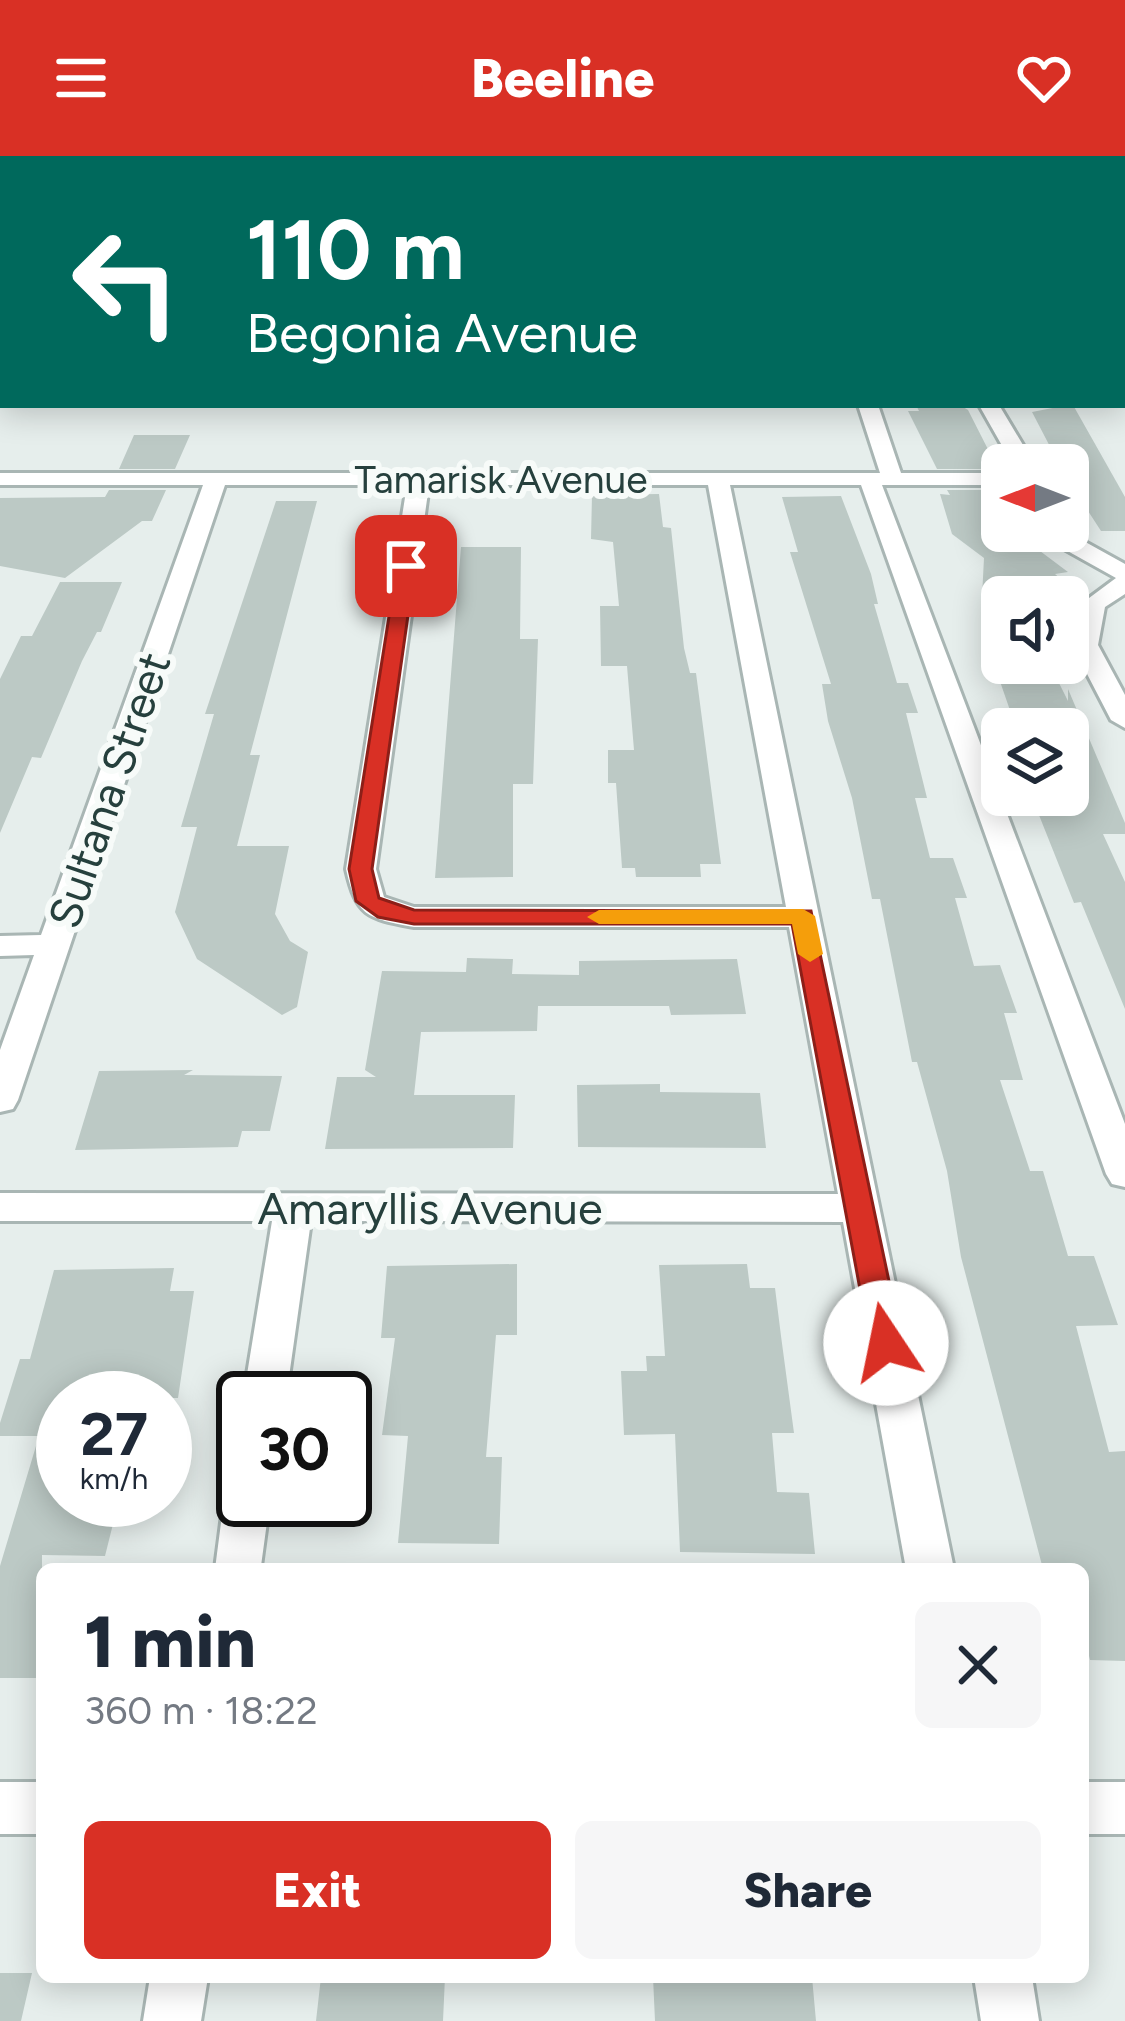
<!DOCTYPE html>
<meta charset="utf-8">
<style>
body{margin:0;font-family:Figtree,sans-serif;background:#f6f6f7;color:#1f2937;height:100vh;display:flex;flex-direction:column;font-size:45px;white-space:nowrap}
*{box-sizing:border-box;margin:0}
p{font-size:39px;color:#747a83}
.icon{flex:none;width:66px;height:66px;fill:none;stroke:currentColor;stroke-width:2;stroke-linecap:round;stroke-linejoin:round}
.map{position:relative;flex:1;overflow:hidden}
.drawer{position:absolute;left:36px;top:1407px;width:1053px;height:420px;display:flex;flex-direction:column;background:#fff;border-radius:18px;box-shadow:0 6px 30px #0003}
.drawer>*{flex:none}
.banner{position:absolute;left:0px;top:0px;width:1125px;height:252px;box-shadow:0 6px 30px #0003;background:#00695c;color:#fff;overflow:hidden}
.needle{width:78px;rotate:270deg}
.controls{position:absolute;left:981px;top:288px;display:grid;gap:24px}
.controls a{display:grid;place-items:center;width:108px;height:108px;border-radius:18px;background:#fff;box-shadow:0 6px 30px #0003;font-size:60px}
.speed{position:absolute;left:36px;top:1215px;display:flex;gap:24px;font-size:60px;font-weight:700;text-align:center}
.speed>*{display:grid;place-content:center;width:156px;height:156px;border-radius:50%;background:#fff;box-shadow:0 6px 30px #0003;line-height:1}
.speed small{font-size:30px;font-weight:400}
.speed .limit{border:6px solid #111;border-radius:18px;background:#fff;color:#111}
.pin{position:absolute;display:grid;place-items:center;width:102px;height:102px;color:#fff;margin:-51px;border-radius:24px;box-shadow:0 6px 18px #0006}
.me{position:absolute;width:132px;margin:-66px;rotate:349deg;stroke-linejoin:round;filter:drop-shadow(0 0 9px #0008)}
.turn{display:flex;align-items:center;gap:42px;height:252px;padding:0 48px;font-size:54px}
.turn .icon{width:156px;height:156px;stroke-width:2.5}
.turn b{display:block;font-size:84px;line-height:102px}
.round{display:grid;place-items:center;flex:none;width:126px;height:126px;border-radius:18px;background:#f6f6f7}
.head{display:flex;align-items:center;justify-content:space-between;height:204px;padding:0 48px}
h1{font-size:72px;font-weight:800;line-height:90px}
.action{display:flex;gap:24px;margin-top:auto;padding:24px 48px}
.action a{flex:1;height:138px;border-radius:18px;background:#d93025;color:#fff;font-size:48px;font-weight:800;line-height:138px;text-align:center}
.action a+a{background:#f6f6f7;color:#1f2937}
header{display:flex;justify-content:space-between;align-items:center;height:156px;padding:0 48px;background:#d93025;color:#fff;font-size:54px;font-weight:800}
.map>svg:first-child{display:block}
.building{fill:#bcc9c5}
.lines{fill:none;stroke-linecap:round;stroke-linejoin:round}
.minor-casing{stroke:#a9b6b4;stroke-width:6}
.minor{fill:#fff;fill-rule:evenodd}
.route{fill:#d93025;stroke:#8d1f18;stroke-width:3}
.slow{fill:#f59e0b}
.labels{text-anchor:middle;dominant-baseline:central;stroke-width:12;stroke-linejoin:round;paint-order:stroke}
.far-street-label{font-size:39px;fill:#26403d;stroke:#f7fbf9}
.street-label{font-size:45px;fill:#26403d;stroke:#f7fbf9}
</style>
<header><svg class="icon" aria-label="menu" viewBox="0 0 24 24"><path d="M4 6h16M4 12h16M4 18h16"/></svg>Beeline<svg class="icon" aria-label="heart" viewBox="0 0 24 24"><path d="M12 20l-8-8c-3-5 5-10 8-4 3-6 11-1 8 4z"/></svg></header>
<div class="map">
<svg width="1125" height="1865" viewBox="0 0 1125 1865">
<rect width="100%" height="100%" fill="#e6eeec"/>
<!-- building -->
<path class="building" d="M916,249h44l8,5 30,59h-61l-29,-58h11z
M1068,249h5l52,92v34h-24l-33,-51v-20h-11l-25,-48z
M134,279h56l-15,34h-56z
M109,334h57l-14,31h-10l-77,57 -65,-12v-68l105,-1z
M947,334h55v41h7l11,20 16,-3 32,24 -13,2 7,6 -16,3 18,14h-82l2,-39 -32,-24 -12,-40 10,1z
M659,338l4,33 8,1 13,120 6,25h6l25,191h-21l1,13h-65l-1,-9h-13l-6,-85h-8v-33h26l-7,-84h-26l-1,-60h19l-6,-64 -22,-3 1,-44z
M841,340l30,78 7,30h-4l23,79h11l10,30h-12l21,85h-12l15,60h23l14,40h-12l19,68 26,-1 17,48h-13l19,67h-23l30,91h13l25,85h26l24,69 -42,1 33,126 16,-1v210l-35,-1 -7,-29v-62h-40l-82,-312 -14,-86 -30,-109h-5l-32,-163h-8l-20,-101 -24,-77 -6,-37h9l-41,-132h8l-16,-55z
M276,345h41l-67,254h10l-23,91h52l-14,68 15,27 18,11 -11,55 -15,8 -85,-56 -22,-47 22,-85h-16l33,-113h-9z
M461,391h60l-1,92h18l-5,145h-20v93l-78,1z
M60,426h62l-21,50h-4l-15,29 -41,97 -9,-1 -32,76v-154l21,-43h11z
M995,511h45l4,9 11,-1 13,26v-12l57,134v11h-22l22,48v127l-44,-107 -7,1 -43,-108h37v-76h-55z
M467,802l46,1 -1,15 67,1v-14l158,-2 9,55 -75,1 -2,-9h-131l-1,25 -116,1 -7,63h101l-2,53 -188,1 12,-72h39l-11,-7 17,-99 84,1z
M193,914l-9,5 98,1 -12,55h-28l-4,16 -163,3 24,-79z
M660,928v8l100,1 6,55 -188,-1 -1,-62z
M517,1108v71h-21l-10,122h16l-3,87 -101,-1 10,-107 -26,-1 13,-97h-14l6,-72z
M747,1108l3,24h25l6,48 13,97h-22l5,59 32,1 6,61 -135,-2 -5,-118 -51,1 -3,-64h26l-1,-15h19l-6,-91z
M174,1112l-4,23h24l-16,107h-115v102h56l-14,56 -63,-1v123h-42v-112l39,-130h-39v-13l20,-64h10l24,-89z
M0,1817h32l-11,48h-21z
M321,1821h124l-2,44h-127z
M653,1821h159l4,44h-161z"/>
<g class="lines">
<defs>
<path id="minor" d="M469,0h14l-15,3z
M760,0h14l1,3h-14z
M996,0h14l-16,3z
M1122,23h3v9h-3z
M0,114h3v10h-3z
M1122,159h3v11h-3z
M858,249h20l23,68h101v12h-120l243,639v63l-13,-3 -6,-10 -245,-689h-131l224,1084h-48l-63,-347 -532,-1 -25,177 -43,1 29,-178h-272v-28l838,1 -49,-267h-375c-47,-9 -57,-10 -68,-58l61,-384h-182l-207,615 -5,9 -13,3v-62l34,-95 -34,1v-20l41,-1 162,-450h-203v-12h880zM429,329h279l78,422h-372l-30,-10 -8,-28z
M979,249h20l36,60h-22z
M1069,370l11,13 45,25v30l-20,13 -7,38 27,50v33l-14,-8 -39,-75 9,-41 35,-26 -52,-29 -14,-18h18z
M243,1326v18h27l-9,66 -46,3 9,-69 7,-14z
M0,1626h42v52h-42z
M1083,1626h42v52h-42z
M150,1821h58l-7,44h-58z
M974,1821h58l7,44h-58z"/>
</defs>
<!-- minor casing -->
<use href="#minor" class="minor-casing"/>
<!-- minor -->
<use href="#minor" class="minor"/>
</g>
<!-- route -->
<path class="route" d="M406,404l9,6 -43,303 7,29 35,12 397,1 91,432 -5,9 -11,4 -11,-4 -5,-9 -78,-419h-378l-36,-7 -22,-16 -7,-32 48,-303z"/>
<!-- slow -->
<path class="slow" d="M803,753l12,7 8,38 -13,8 -12,-8 -6,-30h-193l-12,-7 12,-7z"/>
<g class="labels">
<!-- far-street labels -->
<g class="far-street-label">
<text x="501" y="323">Tamarisk Avenue</text>
</g>
<!-- street labels -->
<g class="street-label">
<text transform="translate(109 634) rotate(-71)">Sultana Street</text>
<text x="430" y="1052">Amaryllis Avenue</text>
</g>
</g>
</svg>
<div class="controls">
<a><svg class="needle" viewBox="-14 -14 28 28"><path d="M0-13l5 13h-10z" fill="#e53935"/><path d="M0 13l5-13h-10z" fill="#747a83"/></svg></a>
<a><svg class="icon" aria-label="sound" viewBox="0 0 24 24"><path d="M4 9h4l5-4v14l-5-4H4zM17 9q2 3 0 6"/></svg></a>
<a><svg class="icon" aria-label="layers" viewBox="0 0 24 24"><path d="M12 4l9 5-9 5-9-5zM3 14l9 5 9-5"/></svg></a>
</div>
<div class="speed"><div>27<small>km/h</small></div><div class="limit">30</div></div>
<div class="pin" style="left:406px;top:410px;background:#d93025"><svg class="icon" aria-label="arrive" viewBox="0 0 24 24"><path d="M6 21V4h12l-3 4 3 4H6"/></svg></div>
<svg class="me" style="left:886px;top:1187px" viewBox="-20 -20 40 40"><circle r="19" fill="#fff"/><path d="M0-13L10 11 0 6-10 11z" fill="#d93025"/></svg>
<div class="banner">
<div class="turn"><svg class="icon" aria-label="left" viewBox="0 0 24 24"><path d="M17 20v-9H6M10 6l-5 5 5 5"/></svg><div><b>110 m</b>Begonia Avenue</div></div>
</div>
<section class="drawer">
<div class="head"><div><h1>1 min</h1><p>360 m · 18:22</p></div><a class="round"><svg class="icon" aria-label="close" viewBox="0 0 24 24"><path d="M6 6l12 12M18 6L6 18"/></svg></a></div>
<div class="action"><a>Exit</a><a>Share</a></div>
</section>
</div>
